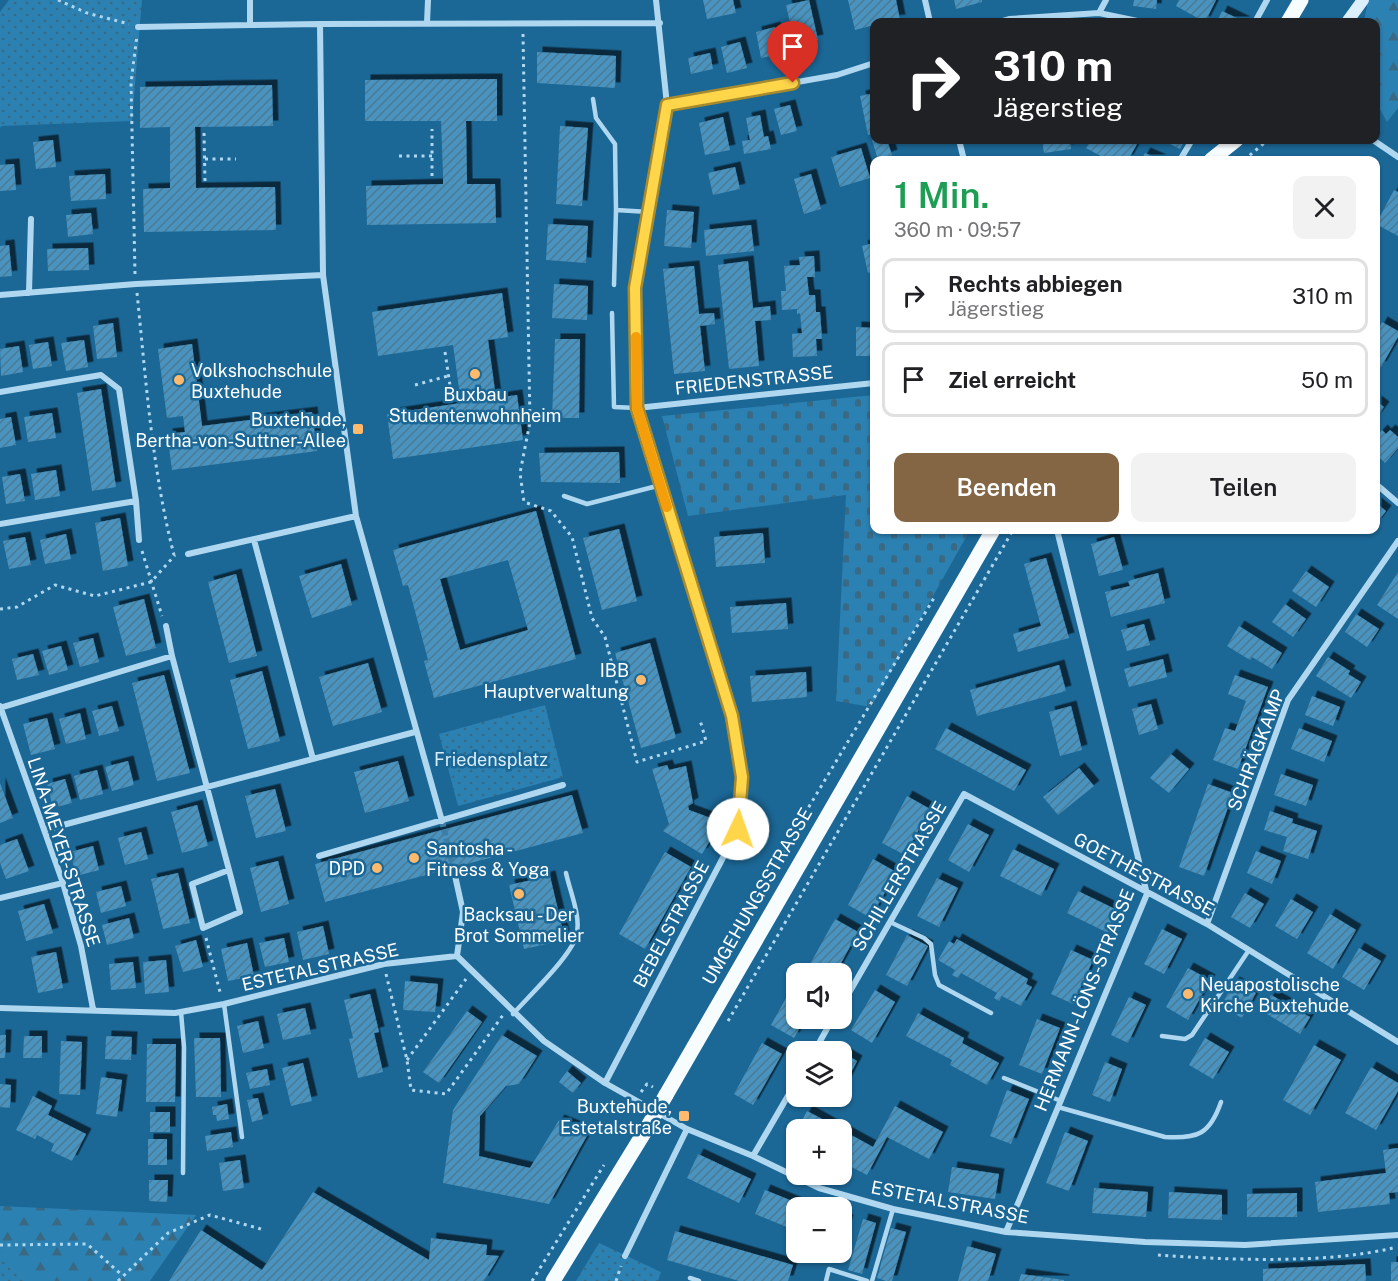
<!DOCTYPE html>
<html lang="de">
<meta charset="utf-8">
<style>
body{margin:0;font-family:"Public Sans",sans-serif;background:#f2f2f2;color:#202124;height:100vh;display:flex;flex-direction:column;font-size:22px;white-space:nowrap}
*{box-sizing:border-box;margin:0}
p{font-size:20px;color:#757577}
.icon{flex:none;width:33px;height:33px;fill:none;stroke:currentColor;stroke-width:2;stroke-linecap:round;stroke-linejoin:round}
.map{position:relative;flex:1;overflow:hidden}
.panel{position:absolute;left:870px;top:156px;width:510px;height:378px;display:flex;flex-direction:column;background:#fff;border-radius:12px;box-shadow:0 2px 4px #0004}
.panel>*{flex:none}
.guide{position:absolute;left:870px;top:18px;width:510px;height:126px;border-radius:12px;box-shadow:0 2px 4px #0004;background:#202124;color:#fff;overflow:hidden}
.fabs{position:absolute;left:786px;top:963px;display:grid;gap:12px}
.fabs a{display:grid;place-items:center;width:66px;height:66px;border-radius:12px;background:#fff;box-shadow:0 2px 4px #0004;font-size:30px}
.pin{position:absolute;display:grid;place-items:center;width:51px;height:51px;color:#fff;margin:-62px -26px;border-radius:50% 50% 50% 0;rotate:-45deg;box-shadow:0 0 6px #0007}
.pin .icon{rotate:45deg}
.me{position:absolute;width:66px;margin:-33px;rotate:3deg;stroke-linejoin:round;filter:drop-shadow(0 0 4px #0008)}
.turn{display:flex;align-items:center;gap:21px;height:126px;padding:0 24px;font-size:27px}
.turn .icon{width:78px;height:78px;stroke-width:2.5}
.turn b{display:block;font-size:42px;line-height:51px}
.round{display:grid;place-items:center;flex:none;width:63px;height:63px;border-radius:12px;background:#f2f2f2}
.headline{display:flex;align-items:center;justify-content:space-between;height:102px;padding:0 24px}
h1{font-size:36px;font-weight:600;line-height:45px;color:#1e9e55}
.cta{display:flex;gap:12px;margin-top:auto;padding:12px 24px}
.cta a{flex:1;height:69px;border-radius:12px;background:#846645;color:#fff;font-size:24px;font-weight:600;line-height:69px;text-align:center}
.cta a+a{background:#f2f2f2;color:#202124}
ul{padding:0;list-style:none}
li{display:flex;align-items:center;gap:18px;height:75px;margin:0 12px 9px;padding:0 12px;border:3px solid #e0e0e0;border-radius:12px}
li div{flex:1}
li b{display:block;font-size:22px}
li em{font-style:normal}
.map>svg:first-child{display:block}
.forest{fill:url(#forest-firs)}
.cemetery{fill:url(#cemetery-stones)}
.park{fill:url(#park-dots)}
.building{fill:url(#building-hatch);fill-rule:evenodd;filter:url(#shadow)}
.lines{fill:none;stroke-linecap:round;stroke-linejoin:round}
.street-tunnel{stroke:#3d7ea6;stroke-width:6;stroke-dasharray:6 3;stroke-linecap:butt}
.path{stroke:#afd8f0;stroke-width:3;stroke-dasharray:3 4.5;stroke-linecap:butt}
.lane{stroke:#afd8f0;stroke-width:4.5}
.street{stroke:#afd8f0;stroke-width:6}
.secondary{stroke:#dceffb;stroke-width:12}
.primary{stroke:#f7fcff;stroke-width:15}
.primary-bridge{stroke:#f7fcff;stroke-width:15}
.route-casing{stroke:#a68a30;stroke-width:15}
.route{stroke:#ffd54a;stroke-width:10}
.slow{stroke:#f59e0b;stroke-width:10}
.poi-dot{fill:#ffba6d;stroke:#1b6796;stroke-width:2}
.labels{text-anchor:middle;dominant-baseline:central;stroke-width:5;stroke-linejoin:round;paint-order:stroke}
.poi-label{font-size:18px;fill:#fff;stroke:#1b6796;text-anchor:end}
.street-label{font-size:18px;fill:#fff;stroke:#1b6796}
.park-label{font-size:18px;fill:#d5edfb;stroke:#1b6796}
</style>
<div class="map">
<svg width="1398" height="1281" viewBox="0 0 1398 1281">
<defs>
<pattern id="forest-firs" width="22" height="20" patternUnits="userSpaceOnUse" patternTransform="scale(1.5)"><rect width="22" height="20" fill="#2b81b2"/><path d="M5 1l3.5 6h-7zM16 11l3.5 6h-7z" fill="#3a6984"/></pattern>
<pattern id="cemetery-stones" width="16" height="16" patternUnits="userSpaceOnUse" patternTransform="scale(1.5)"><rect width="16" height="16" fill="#2b81b2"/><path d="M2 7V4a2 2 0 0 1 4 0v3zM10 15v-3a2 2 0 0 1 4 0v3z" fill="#3a6984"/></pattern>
<pattern id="park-dots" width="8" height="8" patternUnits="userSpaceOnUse" patternTransform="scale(1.5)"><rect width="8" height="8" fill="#2b81b2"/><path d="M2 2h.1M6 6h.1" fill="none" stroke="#3a6984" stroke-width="1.8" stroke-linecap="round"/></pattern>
<pattern id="building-hatch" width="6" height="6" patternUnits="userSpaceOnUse" patternTransform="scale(1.5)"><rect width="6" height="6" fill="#4993be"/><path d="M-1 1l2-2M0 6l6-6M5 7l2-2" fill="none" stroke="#4a7a96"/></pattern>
<filter id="shadow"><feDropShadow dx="5.5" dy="-5.5" stdDeviation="0" flood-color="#0009"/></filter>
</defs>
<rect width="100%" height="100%" fill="#1b6796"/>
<!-- forest -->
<path class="forest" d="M1368,0h30v108l-11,14 -11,-20v-80h-12z
M0,1206l196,9 -46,66h-150z"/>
<!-- cemetery -->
<path class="cemetery" d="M874,395v135h96l-99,177 -35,-6 10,-206 -158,21 -26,-100z"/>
<!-- park -->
<path class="park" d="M9,0h133l-10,121 -130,5 -2,2v-116z
M545,705l18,72 -105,29 -19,-72z
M599,1243l62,29 -3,9h-82z
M0,1249l28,32h-28z"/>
<!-- building -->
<path class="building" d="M703,0h30l3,13 -29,6z
M809,0l9,40 -23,5 -9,-40z
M848,0h48l4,20 -26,2v3l-19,5z
M954,0h28v2l-26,7z
M1134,0h23l-1,9 -23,-3z
M1179,0h37l-11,22 -29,-16z
M1222,11l23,11h-28z
M775,27l5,27 -19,4 -5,-26z
M740,42l7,26 -20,5 -6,-26z
M537,52l79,4 -1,32 -78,-5z
M710,53l3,16 -22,5 -3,-16z
M497,79v42h-31l1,63h28l1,39 -129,2 -1,-39 77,-2v-10l-2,-53h-76v-41z
M272,85l1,41 -78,1 1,61 79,-1 1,43 -132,2 -1,-43 27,-1v-61l-30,1v-41z
M874,93v41l-6,1 -8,-39z
M790,105l7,26 -16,4 -7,-26z
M760,115l4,22 4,-1 3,13 -27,5 -2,-13 8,-1 -4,-22z
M723,117l7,33 -25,5 -6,-32z
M560,126l28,2 -6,78 -26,-2z
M53,140l3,27 -20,2 -3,-27z
M872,140h15l5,15 -14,5z
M1042,140h28l1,9 -27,4z
M1091,140h37l9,4 -9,16h-12l-7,-3 -1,3 -22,-12z
M1162,140h23l-5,9z
M861,148l9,30 -30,9 -9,-30z
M1145,153l16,7h-20z
M14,164l2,26 -16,1v-26z
M735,167l5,22 -27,6 -5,-22z
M105,174l1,25 -35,2 -2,-25z
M811,174l10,35 -17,5 -10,-35z
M1394,190l4,2v44l-22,-12z
M667,210l27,2 -3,36 -27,-2z
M91,213l2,21 -25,3 -2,-22z
M548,224l40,2 -2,37 -40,-3z
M751,225l3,26 -48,5 -2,-26z
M874,243v28l-6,2 -6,-27z
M9,245l3,31 -12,1v-31z
M88,248l1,22 -41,1 -1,-22z
M814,256l1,21h-8l2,18h6l1,17h4l2,27h-6l1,17 -24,1 -1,-23 10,-1 -2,-20 -3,1v-5l-15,1 -1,-19h5l-2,-25 16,-1 -1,-8z
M748,261l5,47 17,-2 1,14 -16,1 4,45 -30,3 -11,-104z
M694,266l5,48 15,-1 1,11 -15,2 5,45 -31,3 -11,-105z
M554,284l34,2 -1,34 -35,-2z
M502,293l6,44 -20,3 8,58 21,-3 6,45 -130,19 -6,-45 74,-11 -8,-58 -75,11 -6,-44z
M1382,322l16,9v6l-17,30 -5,-3v-30z
M113,323l4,34 -20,2 -4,-33z
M856,327l18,1v28h-18z
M555,339h25l-1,79h-27z
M84,340l4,27 -22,4 -5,-28z
M48,342l4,24 -19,3 -4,-24z
M192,344l10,82 110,-14 5,39 -145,19 -5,-36 18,-2 -2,-16 -16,2 -9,-69z
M19,346l4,26 -22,4 -1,-27z
M101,389l15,98 -24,4 -15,-98z
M1376,401l8,6 -8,11z
M52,413l4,25 -28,4 -4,-25z
M11,417l5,28 -16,3v-29z
M1382,430l4,4 4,-4 8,7v11l-13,15 -9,-9 2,-10 -2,-7z
M619,452l1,31 -79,-1 -2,-29z
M56,470l4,26 -25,4 -4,-26z
M20,474l5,27 -19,3 -4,-27z
M1376,503l10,8 -10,13z
M536,511l40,148 -142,39 -10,-37 4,-1 -20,-75 -5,1 -10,-36zM508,560l20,70 -68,20 -20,-71z
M120,518l8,48 -25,5 -8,-48z
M619,529l18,72 -35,9 -19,-72z
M763,533l2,30 -49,4 -2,-30z
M66,534l5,25 -26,5 -5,-24z
M25,537l6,28 -22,4 -6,-28z
M1114,537l9,33 -24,6 -8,-32z
M1046,558l23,80 -51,14 -5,-18 28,-8 -17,-62z
M341,564l11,41 -40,13 -13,-42z
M1306,571l23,16 -13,20 -24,-16z
M1398,572v47l-21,-14z
M1158,573l7,30 -54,14 -6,-25 25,-6 -2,-5z
M236,574l21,82 -28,7 -21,-81z
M144,599l12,49 -30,8 -13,-49z
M786,603l2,26 -56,4 -2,-26z
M1285,604l21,15 -13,18 -21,-15z
M1356,614l23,15 -12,18 -22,-15z
M1144,624l6,21 -23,6 -6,-21z
M1239,626l43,27 -10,16 -20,-12 -2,3 -23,-14z
M93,638l6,24 -19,5 -7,-24z
M650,643l26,95 -35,10 -26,-95z
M61,646l7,24 -19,5 -7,-24z
M33,654l6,21 -22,5 -5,-21z
M1328,657l22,14 -2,3 13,8 -10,16 -35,-22z
M1163,659l4,18 -38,10 -5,-18z
M368,663l14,49 -49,14 -14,-49z
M1059,665l7,26 -89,25 -7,-26z
M262,671l18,70 -32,8 -18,-69z
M806,672l1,25 -55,5 -2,-26z
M164,675l26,98 -33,8 -25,-98z
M1235,675l33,12 -30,82 -25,-9 12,-32 10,3 11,-30 -18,-7z
M1312,696l28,11 -7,19 -28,-11z
M1151,704l7,25 -19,6 -7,-26z
M112,706l7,25 -20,5 -7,-25z
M1071,706l11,44 -22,6 -11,-44z
M80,713l6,26 -20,5 -7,-25z
M47,718l8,31 -24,6 -8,-31z
M946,728l80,42 -12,21 -79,-42z
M1299,728l33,13 -8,21 -33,-13z
M1171,754l18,15 -20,24 -19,-15z
M128,761l6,24 -22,6 -7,-24z
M398,761l11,40 -44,12 -11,-41z
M667,765l2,5 17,-4 7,37 -5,3 1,4 27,10 -6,16 2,1 -10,17 -39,-23 6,-7 -17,-55z
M1079,768l15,18 -36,29 -15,-18z
M97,770l6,24 -23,6 -6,-24z
M1281,774l32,11 -7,21 -32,-11z
M65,779l7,24 -19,5 -6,-24z
M0,783l13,35 -13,5z
M1208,784l25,9 -29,83 -25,-9z
M275,789l11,42 -30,7 -11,-42z
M572,795l11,38 -258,69 -10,-38z
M907,796l23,13 -25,46 -23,-12z
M197,805l11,41 -26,7 -11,-41z
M1270,811l23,8 -1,4 25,8 -9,28 -25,-8 4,-14 -23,-7z
M968,824l21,11 -20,37 -21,-12z
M141,832l7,27 -23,6 -7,-27z
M17,839l12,32 -23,8 -6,-16v-18z
M93,846l6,24 -23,6 -6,-24z
M1013,849l41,20 -13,27 -41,-20z
M1256,851l25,10 -9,23 -25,-11z
M665,852l26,15 -46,82 -26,-15z
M873,859l23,13 -25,46 -23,-13z
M278,861l11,43 -28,8 -11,-44z
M178,873l12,50 -27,6 -12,-50z
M550,876l15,64 -41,9 -15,-64z
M937,878l21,10 -19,39 -22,-11z
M121,886l5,20 -25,7 -5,-21z
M1078,891l41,20 -11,22 -41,-20z
M1245,893l19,11 -14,24 -19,-11z
M1291,899l22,13 -16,27 -22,-13z
M44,904l9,29 -27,8 -8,-30z
M1330,914l26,16 -23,39 -26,-16z
M129,918l5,20 -27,7 -5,-20z
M835,919l23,13 -23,42h-12l-14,-8z
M323,926l6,28 -26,6 -6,-28z
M1162,929l20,10 -18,35 -20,-10z
M907,935l21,11 -21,40 -21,-11z
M284,938l5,24 -24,5 -6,-24z
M957,939l71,40 -2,5 6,3 -11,19 -19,-10 -3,5 -5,-3 3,-5 -36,-20 -3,5 -6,-3 3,-5 -17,-10 11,-19 5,3z
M196,940l7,27 -20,5 -8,-26z
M247,943l7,33 -26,5 -7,-32z
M1359,948l22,13 -17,29 -22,-13z
M1071,950l22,10 -20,44 -22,-10z
M56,952l7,36 -25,5 -7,-36z
M166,960l3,32 -24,2 -2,-32z
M133,962l3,26 -25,2 -2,-26z
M1188,968l22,12 -22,40 -22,-13z
M796,980v38h9l-11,20 -23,-13z
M405,981l33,3 -3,28 -32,-2z
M1234,982l22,11 -14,25 -21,-12z
M875,990l20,12 -23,41 -21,-13z
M370,994l9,38 -5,1 9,39 -25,6 -9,-39 4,-1 -9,-38z
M1271,995l39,22 -10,17 -38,-23z
M1129,997l17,8 -18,38 -17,-8z
M305,1008l6,26 -28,6 -6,-26z
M467,1011l15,11 -43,61 -16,-11z
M918,1013l46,25 -2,5 37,20 -12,22 -37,-20 2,-5 -46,-24z
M1037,1019l23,9 -18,46 -23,-9z
M258,1021l6,27 -21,5 -6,-27z
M0,1035h6l-1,23h-5z
M502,1035l35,21 -18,28 -13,2 -26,30 -1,40 51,12 29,-48 30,12 -40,72 -106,-21 10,-73z
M24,1036h18v22h-19z
M106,1036l26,1 -1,23 -26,-1z
M194,1038h26l1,59h-25z
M1205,1038l24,14 -16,27 -24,-14z
M61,1041l21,1 -2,53 -21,-1z
M762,1043l20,11 -29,51 -19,-11z
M147,1044h29l-1,58h-29z
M1314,1045l27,15 -31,55 -27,-15z
M842,1052l15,9 -15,29z
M1105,1062l17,7 -12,33 -18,-7z
M303,1063l9,38 -21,5 -9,-38z
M1371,1067l27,16v8l-22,39 -31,-17z
M267,1069l3,16 -20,4 -4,-16z
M567,1071l14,12 -8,10 -14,-11z
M101,1077l21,3 -5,37 -21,-3z
M0,1084l11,1 -1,23 -10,-1z
M1007,1090l22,9 -18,45 -21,-8z
M33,1096l19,10 -4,9 38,19 -14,27 -21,-10 3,-7 -17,-9 -2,4 -19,-9z
M258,1098l5,21 -11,3 -5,-22z
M227,1104l2,15 -12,2 -1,-6h-3l-1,-8z
M895,1106l48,26 -14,27 -42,-22 -20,38 -25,-13v-32l31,17z
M807,1111l15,8 19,11h-44z
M150,1112h20v20h-20z
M231,1132l2,15 -26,4 -2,-15z
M1065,1132l23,9 -19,50 -23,-8z
M148,1139h19v26h-19z
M1398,1148v44l-9,1 1,11 -72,8 -3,-30 71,-9 -3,-23z
M698,1154l53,25 -12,24 -52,-25z
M240,1160l4,28 -21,3 -4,-28z
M952,1167l47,7 -4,25 -47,-7z
M149,1180h19l-1,22 -18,-1z
M1094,1188l54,4 -2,25 -54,-4z
M765,1190l42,17 -11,1 -2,22 -39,-16z
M313,1192l116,68 2,-22 56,7 -1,10 13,1 -15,25h-315l32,-51 61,40z
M1169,1192l53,3v25l-54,-2z
M1297,1193v24h-50v-23z
M842,1218l6,2 -6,19z
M863,1219l13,4 -14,51 -14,-4z
M891,1228l15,4 -14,49h-6l-9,-3z
M675,1231l118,34 -5,16h-49l-72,-21z
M967,1246l29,8 -8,27h-30z
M1391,1262h7v19h-7z
M1365,1264l1,17h-103v-12z
M1021,1274l43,6v1h-45z"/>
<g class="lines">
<!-- street-tunnel -->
<path class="street-tunnel" d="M442,821l12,50"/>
<!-- path -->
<path class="path" d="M58,0l29,13 42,11
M523,34l7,388 -10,51 4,29 27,9 21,26 20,81 13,19 32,125 69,-21 -6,-21
M204,133l1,48
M399,156h33
M205,159h31
M1244,160l24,-20
M432,176v-47
M135,274l-4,-191 6,-48
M137,293c9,87 15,177 37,262
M445,352l7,47
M415,385l33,-9
M142,551l20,65
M0,609l17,-2 38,-22 40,11 56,-14 24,-27
M206,938l15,58
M386,974l21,86 4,30 35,4 57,-79
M710,984l88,-159 136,-227
M728,1021l285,-491
M407,1060l59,-81
M641,1092l6,-8 6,3
M0,1245l87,-1 35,31
M1158,1255c70,5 167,9 235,-7
M118,1281l50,-48 42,-18 51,14
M532,1281l72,-116
M616,1281l5,-15"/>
<!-- lane -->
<path class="lane" d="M593,99l3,19 19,26 1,66 33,2
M614,285l2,-75
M612,313l2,94 23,1
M564,496l23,8 74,-19
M890,922l34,16 7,6 4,31 4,10 52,28
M224,1004l18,133
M181,1012l3,35 -1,126
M513,1014c16,-18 56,-56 63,-77 6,-19 -6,-45 -10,-64
M1162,1036l23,3 7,-4 57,-85
M1004,1078l57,23
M1058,1107l107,30c33,2 45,-3 56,-35
M690,1278l9,3
M826,1281l3,-12 38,12
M872,1281l21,-72"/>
<!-- street -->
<path class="street" d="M250,0v25l70,-1
M925,0l5,22
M1099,13l7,-13
M999,22l10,-3 90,-6 43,9
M1255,22l12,-22
M427,23l1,-23
M138,27l112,-2
M667,105l170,-30 37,-12
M959,140l5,20
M1373,140l25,17
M1180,160l12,-20
M29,293l2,-74
M0,295l136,-11 187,-9
M0,392l101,-17 18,14 17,112 -136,23
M637,408l237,-25
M1376,484l22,19
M136,501l3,39
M254,540l59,219
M188,554l168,-38
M166,626l6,30
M0,706l63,177 18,63 12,63
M0,708l172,-52 57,214 -37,14 11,44 37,-16 -11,-42
M442,821l-86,-305 -33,-241 -3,-251 340,-1
M44,830l371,-98
M319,856l244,-71
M454,871l9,41 -6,44
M0,898l63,-15
M1207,924l81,-224 110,-159
M457,956l87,85 61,42 82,46 66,27 66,32 74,21 113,23 139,10 100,3 153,-10
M842,1005l122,-211 243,130 191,118
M0,1008l175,5 49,-9 160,-40 73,-8
M814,1052l19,-34
M605,1083l133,-254 4,-52 -10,-61 -95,-308 -2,-120 32,-183 -11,-105
M753,1156l43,-74
M1006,1232l141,-338 -90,-364
M625,1256l62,-127"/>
<!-- secondary -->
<path class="secondary" d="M1347,22l16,-22"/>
<!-- primary -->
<path class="primary" d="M1288,22l13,-22
M1211,160l25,-20
M666,1095l327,-565
M553,1281l97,-158"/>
<!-- primary-bridge -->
<path class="primary-bridge" d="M650,1123l16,-28"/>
</g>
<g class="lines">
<defs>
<path id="route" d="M738,829l4,-52 -10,-61 -95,-308 -2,-120 32,-183 126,-22"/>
</defs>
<!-- route casing -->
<use href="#route" class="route-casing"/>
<!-- route -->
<use href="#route" class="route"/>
<!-- slow -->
<path class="slow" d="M636,337l1,71 30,99"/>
</g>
<!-- markers -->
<g class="poi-dot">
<circle cx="475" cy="374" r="6"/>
<circle cx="179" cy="380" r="6"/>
<rect x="352" y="423" width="12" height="12" rx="3"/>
<circle cx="641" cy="680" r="6"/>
<circle cx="414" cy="858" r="6"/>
<circle cx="377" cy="868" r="6"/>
<circle cx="519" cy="894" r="6"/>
<circle cx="1188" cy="994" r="6"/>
<rect x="678" y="1110" width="12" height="12" rx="3"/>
</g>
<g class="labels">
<!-- poi labels -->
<g class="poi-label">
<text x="191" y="370" text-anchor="start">Volkshochschule<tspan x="191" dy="21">Buxtehude</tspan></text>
<text x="475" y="394" text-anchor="middle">Buxbau<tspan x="475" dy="21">Studentenwohnheim</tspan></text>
<text x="346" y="419">Buxtehude,<tspan x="346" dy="21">Bertha-von-Suttner-Allee</tspan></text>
<text x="629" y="670">IBB<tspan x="629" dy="21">Hauptverwaltung</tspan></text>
<text x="426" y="848" text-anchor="start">Santosha -<tspan x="426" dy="21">Fitness &amp; Yoga</tspan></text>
<text x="365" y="868">DPD</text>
<text x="519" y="914" text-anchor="middle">Backsau - Der<tspan x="519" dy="21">Brot Sommelier</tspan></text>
<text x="1200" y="984" text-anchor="start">Neuapostolische<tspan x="1200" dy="21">Kirche Buxtehude</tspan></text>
<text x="672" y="1106">Buxtehude,<tspan x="672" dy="21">Estetalstraße</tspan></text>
</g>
<!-- street labels -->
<g class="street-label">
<text transform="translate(754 380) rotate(-6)">FRIEDENSTRASSE</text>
<text transform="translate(1256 750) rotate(-69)">SCHRÄGKAMP</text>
<text transform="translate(64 852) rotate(72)">LINA-MEYER-STRASSE</text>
<text transform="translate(1144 874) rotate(28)">GOETHESTRASSE</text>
<text transform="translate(899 876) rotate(-60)">SCHILLERSTRASSE</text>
<text transform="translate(757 896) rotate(-60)">UMGEHUNGSSTRASSE</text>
<text transform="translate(671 924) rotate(-62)">BEBELSTRASSE</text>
<text transform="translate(320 967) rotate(-13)">ESTETALSTRASSE</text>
<text transform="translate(1084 1000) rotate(-68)">HERMANN-LÖNS-STRASSE</text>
<text transform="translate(950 1202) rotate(11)">ESTETALSTRASSE</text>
</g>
<!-- park labels -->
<g class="park-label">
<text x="491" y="759">Friedensplatz</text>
</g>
</g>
</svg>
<div class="fabs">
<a><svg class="icon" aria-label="sound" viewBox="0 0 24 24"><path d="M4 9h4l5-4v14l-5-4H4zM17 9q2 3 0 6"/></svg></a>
<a><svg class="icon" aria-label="layers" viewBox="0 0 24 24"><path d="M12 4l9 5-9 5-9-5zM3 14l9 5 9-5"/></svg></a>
<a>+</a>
<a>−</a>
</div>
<div class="pin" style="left:793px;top:83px;background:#d93025"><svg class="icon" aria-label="arrive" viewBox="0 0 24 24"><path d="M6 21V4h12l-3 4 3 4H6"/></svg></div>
<svg class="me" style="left:738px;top:829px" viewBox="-20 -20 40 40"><circle r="19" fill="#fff"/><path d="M0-13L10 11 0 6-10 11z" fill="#ffd54a"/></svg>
<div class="guide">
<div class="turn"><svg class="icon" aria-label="right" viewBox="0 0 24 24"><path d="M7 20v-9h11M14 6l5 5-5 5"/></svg><div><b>310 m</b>Jägerstieg</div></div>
</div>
<section class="panel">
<div class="headline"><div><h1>1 Min.</h1><p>360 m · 09:57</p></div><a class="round"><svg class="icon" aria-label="close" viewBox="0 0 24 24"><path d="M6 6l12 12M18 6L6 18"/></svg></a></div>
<ul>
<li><svg class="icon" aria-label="right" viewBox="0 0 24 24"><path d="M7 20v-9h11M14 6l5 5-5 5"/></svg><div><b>Rechts abbiegen</b><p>Jägerstieg</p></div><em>310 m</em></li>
<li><svg class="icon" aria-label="arrive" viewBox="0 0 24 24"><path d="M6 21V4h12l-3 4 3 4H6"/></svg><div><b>Ziel erreicht</b></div><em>50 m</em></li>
</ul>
<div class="cta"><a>Beenden</a><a>Teilen</a></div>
</section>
</div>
